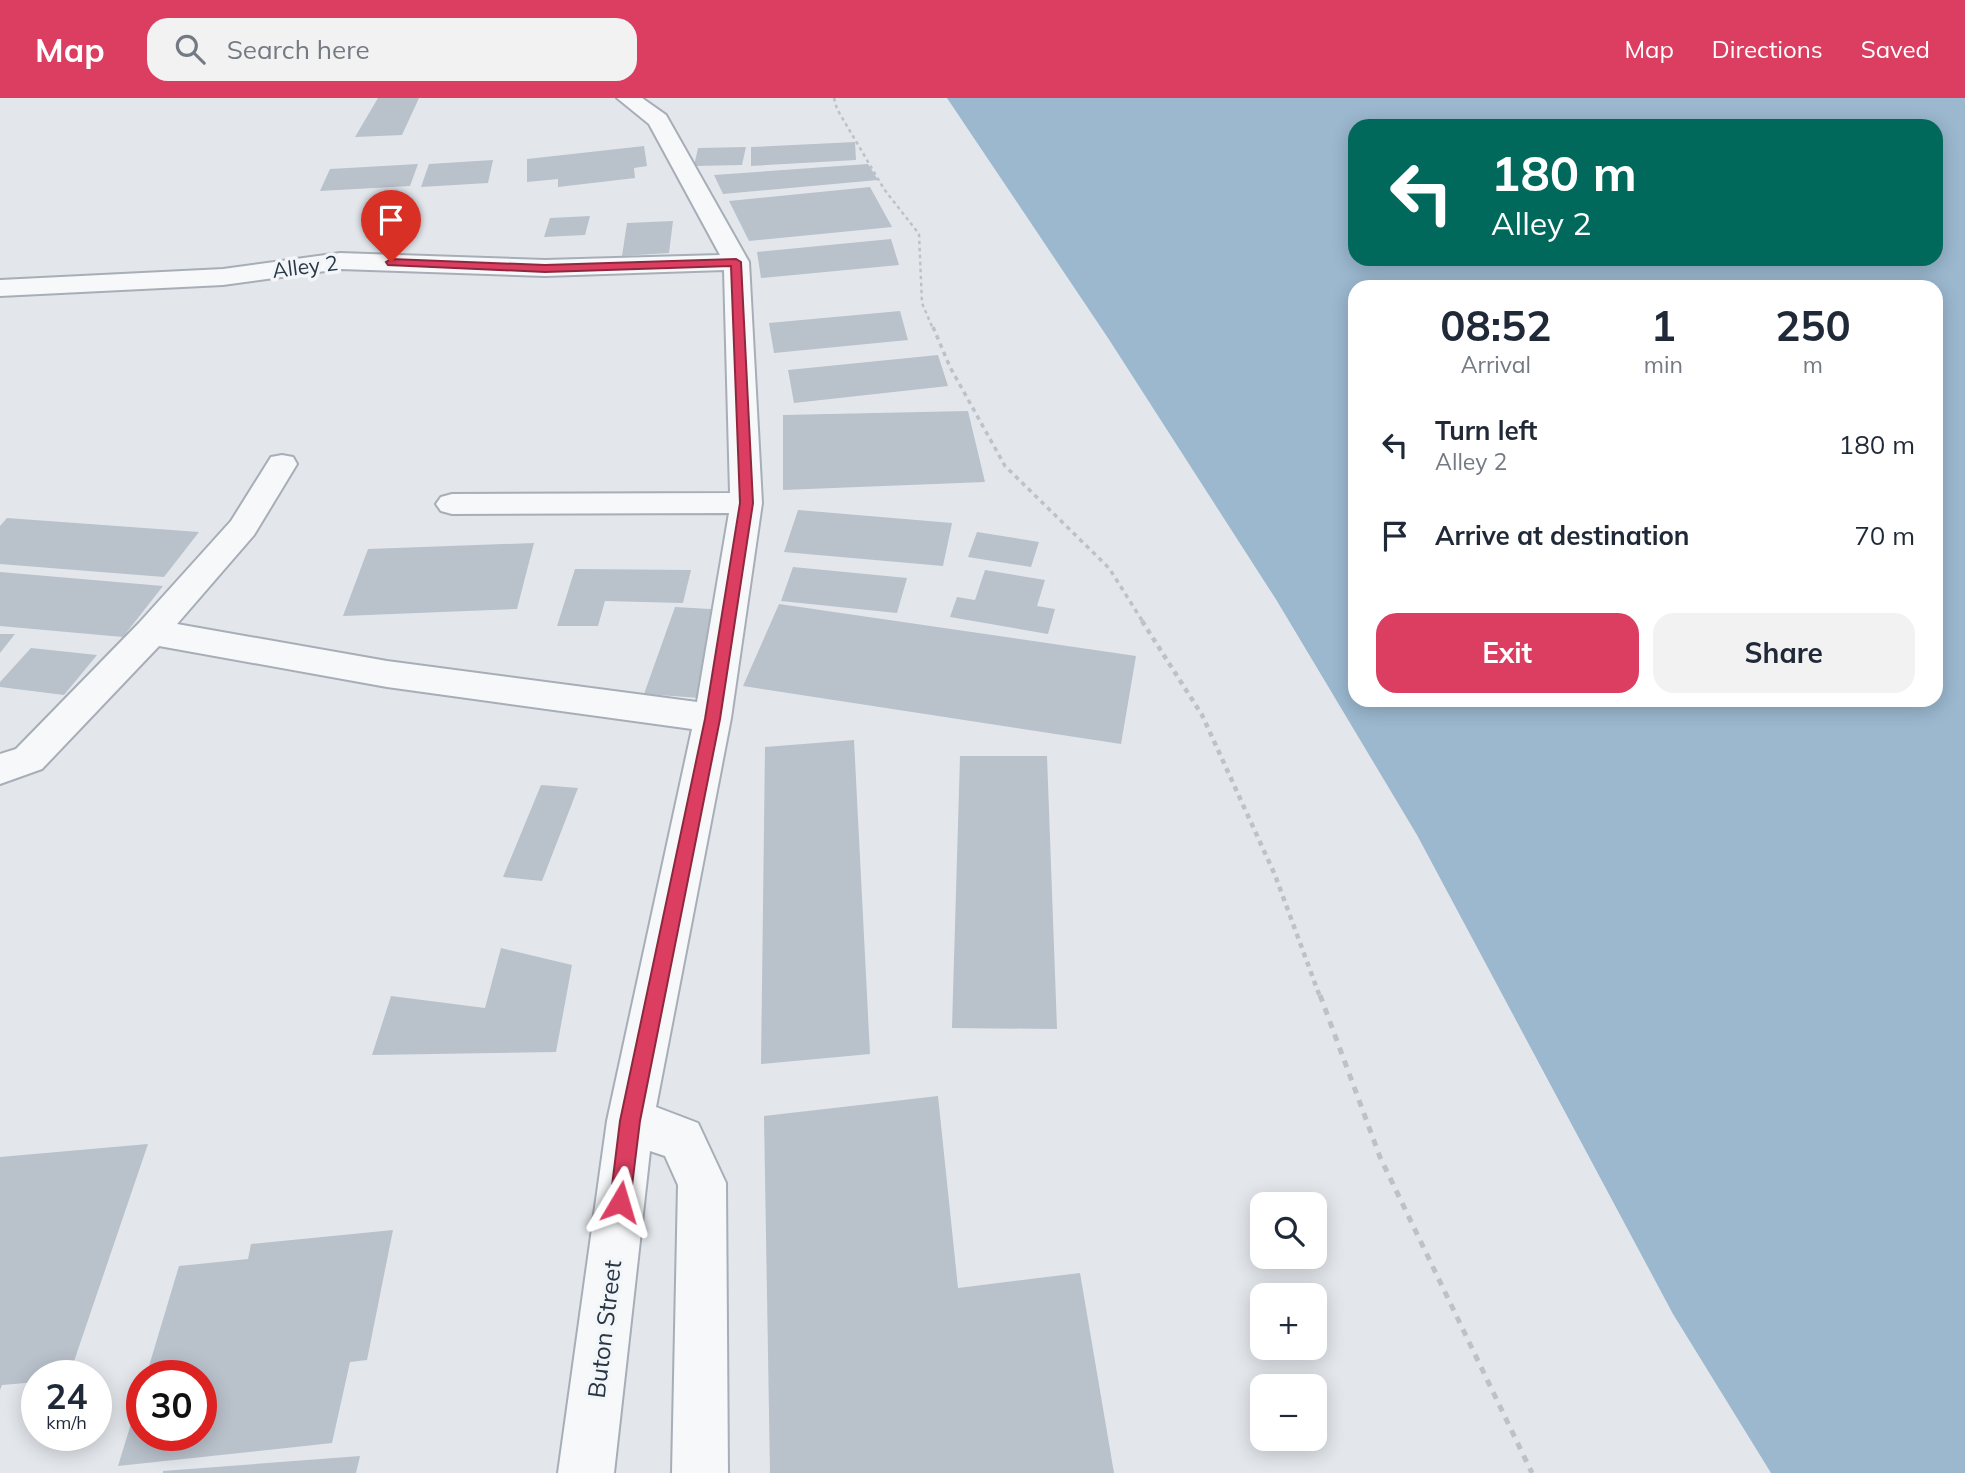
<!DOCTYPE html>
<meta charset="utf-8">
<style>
body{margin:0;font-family:Mulish,sans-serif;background:#f2f2f3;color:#1f2937;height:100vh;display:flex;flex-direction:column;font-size:26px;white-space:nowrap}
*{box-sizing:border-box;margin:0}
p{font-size:23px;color:#747a83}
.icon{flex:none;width:38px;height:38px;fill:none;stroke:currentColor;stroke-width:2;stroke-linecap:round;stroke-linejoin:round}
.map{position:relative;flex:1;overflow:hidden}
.sheet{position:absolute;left:1348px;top:182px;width:595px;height:427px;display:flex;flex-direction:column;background:#fff;border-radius:21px;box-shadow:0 4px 18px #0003}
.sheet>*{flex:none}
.hud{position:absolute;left:1348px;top:21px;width:595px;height:147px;border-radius:21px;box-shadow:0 4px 18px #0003;background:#00695c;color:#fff;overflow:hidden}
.tools{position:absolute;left:1250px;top:1094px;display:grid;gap:14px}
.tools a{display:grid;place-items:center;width:77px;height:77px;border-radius:14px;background:#fff;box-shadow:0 4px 18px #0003;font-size:35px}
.speed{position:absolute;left:21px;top:1262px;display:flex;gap:14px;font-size:35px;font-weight:700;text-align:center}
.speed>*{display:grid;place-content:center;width:91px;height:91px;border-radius:50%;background:#fff;box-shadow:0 4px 18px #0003;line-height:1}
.speed small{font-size:18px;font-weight:400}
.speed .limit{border:10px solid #d22;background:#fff;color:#111}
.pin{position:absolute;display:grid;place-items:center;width:60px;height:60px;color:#fff;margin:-72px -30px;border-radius:50% 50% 50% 0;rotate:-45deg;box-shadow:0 0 7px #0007}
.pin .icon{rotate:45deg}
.me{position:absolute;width:77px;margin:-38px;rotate:7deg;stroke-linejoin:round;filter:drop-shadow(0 0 5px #0008)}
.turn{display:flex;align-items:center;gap:24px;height:147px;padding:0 28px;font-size:32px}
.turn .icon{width:91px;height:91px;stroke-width:2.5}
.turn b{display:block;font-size:49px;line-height:60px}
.eta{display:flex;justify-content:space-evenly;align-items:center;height:119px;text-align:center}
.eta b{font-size:42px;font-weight:700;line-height:49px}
.cta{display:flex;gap:14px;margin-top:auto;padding:14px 28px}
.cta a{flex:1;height:80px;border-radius:21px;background:#db3e61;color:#fff;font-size:28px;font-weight:700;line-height:80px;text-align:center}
.cta a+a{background:#f2f2f3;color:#1f2937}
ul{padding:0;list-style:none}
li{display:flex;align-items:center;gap:21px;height:91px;padding:0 28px}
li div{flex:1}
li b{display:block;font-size:26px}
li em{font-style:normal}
header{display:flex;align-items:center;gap:42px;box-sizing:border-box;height:98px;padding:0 35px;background:#db3e61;color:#fff}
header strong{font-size:33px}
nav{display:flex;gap:38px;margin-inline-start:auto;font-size:24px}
.search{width:490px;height:63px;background:#f2f2f3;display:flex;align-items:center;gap:18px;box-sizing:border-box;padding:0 24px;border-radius:21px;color:#747a83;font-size:26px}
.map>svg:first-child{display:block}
.water{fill:#9bb8cf;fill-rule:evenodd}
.building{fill:#b9c1cb}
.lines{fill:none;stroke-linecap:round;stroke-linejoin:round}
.minor-casing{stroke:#a7aeb7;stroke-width:4}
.path-far3{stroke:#bdc2c8;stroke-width:2.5;stroke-dasharray:3.5 3.5;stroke-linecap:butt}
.path-far2{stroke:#bdc2c8;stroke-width:3.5;stroke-dasharray:4.5 4.5;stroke-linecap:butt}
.path-far1{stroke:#bdc2c8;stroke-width:4.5;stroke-dasharray:5 5;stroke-linecap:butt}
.path{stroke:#bdc2c8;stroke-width:5;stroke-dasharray:7 7;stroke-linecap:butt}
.minor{fill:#f6f8fa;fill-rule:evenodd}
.route{fill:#db3e61;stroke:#8e283f;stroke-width:2}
.labels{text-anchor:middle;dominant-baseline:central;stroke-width:7;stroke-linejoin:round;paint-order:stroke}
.far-street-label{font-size:21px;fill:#293646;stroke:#f3f6f9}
.street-label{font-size:24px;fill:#293646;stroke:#f3f6f9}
</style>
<header>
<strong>Map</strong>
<div class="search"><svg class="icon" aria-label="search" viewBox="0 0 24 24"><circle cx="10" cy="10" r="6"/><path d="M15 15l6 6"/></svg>Search here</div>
<nav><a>Map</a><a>Directions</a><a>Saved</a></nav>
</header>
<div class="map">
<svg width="1965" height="1375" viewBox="0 0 1965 1375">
<rect width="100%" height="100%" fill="#e3e7ec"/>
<!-- water -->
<path class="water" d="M947,0h1018v1375h-194l-98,-159 -256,-479 -140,-234 -169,-263zM1354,28h582v133h-582zM1354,189h582v413h-582z"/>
<!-- building -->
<path class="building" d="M378,0h41l-17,37 -47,2z
M855,44l1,18 -105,6v-19z
M644,48l3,20 -13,2 1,10 -77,9v-8l-31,3v-23z
M746,49l-4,18 -48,1 4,-18z
M493,62l-5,23 -67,4 8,-23z
M418,66l-8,22 -90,5 10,-22z
M868,66l10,16 -155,14 -9,-19z
M870,89l22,40 -143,14 -20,-40z
M590,118l-5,19 -41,2 6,-19z
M673,123l-4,32 -47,3 5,-33z
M891,141l8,26 -138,13 -4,-26z
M900,213l8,29 -134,13 -5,-30z
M938,257l10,31 -154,17 -6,-33z
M968,313l17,71 -202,8v-75z
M798,412l154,13 -9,43 -159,-14z
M7,420l192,14 -35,45 -164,-13v-38z
M977,434l62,10 -8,25 -63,-10z
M534,445l-17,66 -174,7 25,-67z
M793,469l114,11 -10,35 -116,-12z
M575,471l116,1 -8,33 -78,-2 -7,25h-41z
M985,472l60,10 -8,26 18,3 -7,25 -98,-17 7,-20 18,3z
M0,474l163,14 -40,51 -123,-11z
M779,506l357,52 -15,88 -378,-58z
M675,509l53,3 -28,88 -56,-4z
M0,536h15l-15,19z
M31,550l66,7 -33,40 -64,-8v-5z
M854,642l16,314 -109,10 4,-317z
M960,658h87l10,273 -105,-1z
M541,687l37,3 -36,93 -39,-4z
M501,850l71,17 -16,87 -184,3 19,-59 94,12z
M938,998l20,192 122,-15 34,200h-344l-6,-357z
M148,1046l-79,232h-32v6l-35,3 -2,5v-233z
M393,1132l-26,130 -17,2 -18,81 -214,23 23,-75 1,44h59v-59h-55l33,-110 69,-7 3,-15z
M360,1358l-4,17h-193v-2z"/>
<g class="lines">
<defs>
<path id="minor" d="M617,0h25l24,17 83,147 13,241 -31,215 -75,389 42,16 28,60 2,290h-56l6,-288 -13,-29 -15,-5 -36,322h-56l49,-352 85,-392 -305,-42 -228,-41 -117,123 -42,15v-30l16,-5 123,-126 92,-102 40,-64 11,-2 11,2 4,7 -43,71 -77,89 210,37 310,41 32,-189 -277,1 -11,-3 -5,-7 5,-7 11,-3 278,-1 -6,-223 -179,6 -205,-7 -117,16 -223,11v-16l223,-11 117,-16 205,7 175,-5 -71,-131z"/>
</defs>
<!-- minor casing -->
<use href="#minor" class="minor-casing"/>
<!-- path-far3 -->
<path class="path-far3" d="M834,0l3,11 47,80 35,45 3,69 11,26"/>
<!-- path-far2 -->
<path class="path-far2" d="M933,229l17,40 55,99 104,102 34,54"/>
<!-- path-far1 -->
<path class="path-far1" d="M1142,523l60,94 73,160 45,122"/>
<!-- path -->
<path class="path" d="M1320,897l60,162 152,316"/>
<!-- minor -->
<use href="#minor" class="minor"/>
</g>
<!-- route -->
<path class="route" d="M391,161l154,6 191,-6 5,3 12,241 -33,216 -80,402 -10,81 -3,7 -7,3 -7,-3 -3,-7 10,-81 85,-402 35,-216 -9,-237 -186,6 -157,-7 -2,-3z"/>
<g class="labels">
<!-- far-street labels -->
<g class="far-street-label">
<text transform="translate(305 168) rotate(-7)">Alley 2</text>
</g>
<!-- street labels -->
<g class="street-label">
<text transform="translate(604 1231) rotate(-83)">Buton Street</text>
</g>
</g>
</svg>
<div class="tools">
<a><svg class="icon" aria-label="search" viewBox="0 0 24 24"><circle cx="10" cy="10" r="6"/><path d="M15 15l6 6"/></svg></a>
<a>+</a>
<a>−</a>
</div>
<div class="speed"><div>24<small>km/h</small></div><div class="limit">30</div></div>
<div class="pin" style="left:391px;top:164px;background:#d93025"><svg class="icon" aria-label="arrive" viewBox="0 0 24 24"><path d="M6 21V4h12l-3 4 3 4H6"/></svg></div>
<svg class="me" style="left:620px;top:1104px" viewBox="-20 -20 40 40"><path d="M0-17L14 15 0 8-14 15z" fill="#db3e61" stroke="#fff" stroke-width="4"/></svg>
<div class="hud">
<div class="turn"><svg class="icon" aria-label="left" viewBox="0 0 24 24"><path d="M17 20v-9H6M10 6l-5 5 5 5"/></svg><div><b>180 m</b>Alley 2</div></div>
</div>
<section class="sheet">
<div class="eta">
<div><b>08:52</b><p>Arrival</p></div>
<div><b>1</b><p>min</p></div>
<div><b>250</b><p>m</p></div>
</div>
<ul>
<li><svg class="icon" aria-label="left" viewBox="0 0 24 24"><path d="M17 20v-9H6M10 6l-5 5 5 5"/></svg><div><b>Turn left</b><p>Alley 2</p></div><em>180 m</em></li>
<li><svg class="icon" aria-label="arrive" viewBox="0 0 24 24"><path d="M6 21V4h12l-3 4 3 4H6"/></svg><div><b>Arrive at destination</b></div><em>70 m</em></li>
</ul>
<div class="cta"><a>Exit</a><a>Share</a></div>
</section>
</div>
